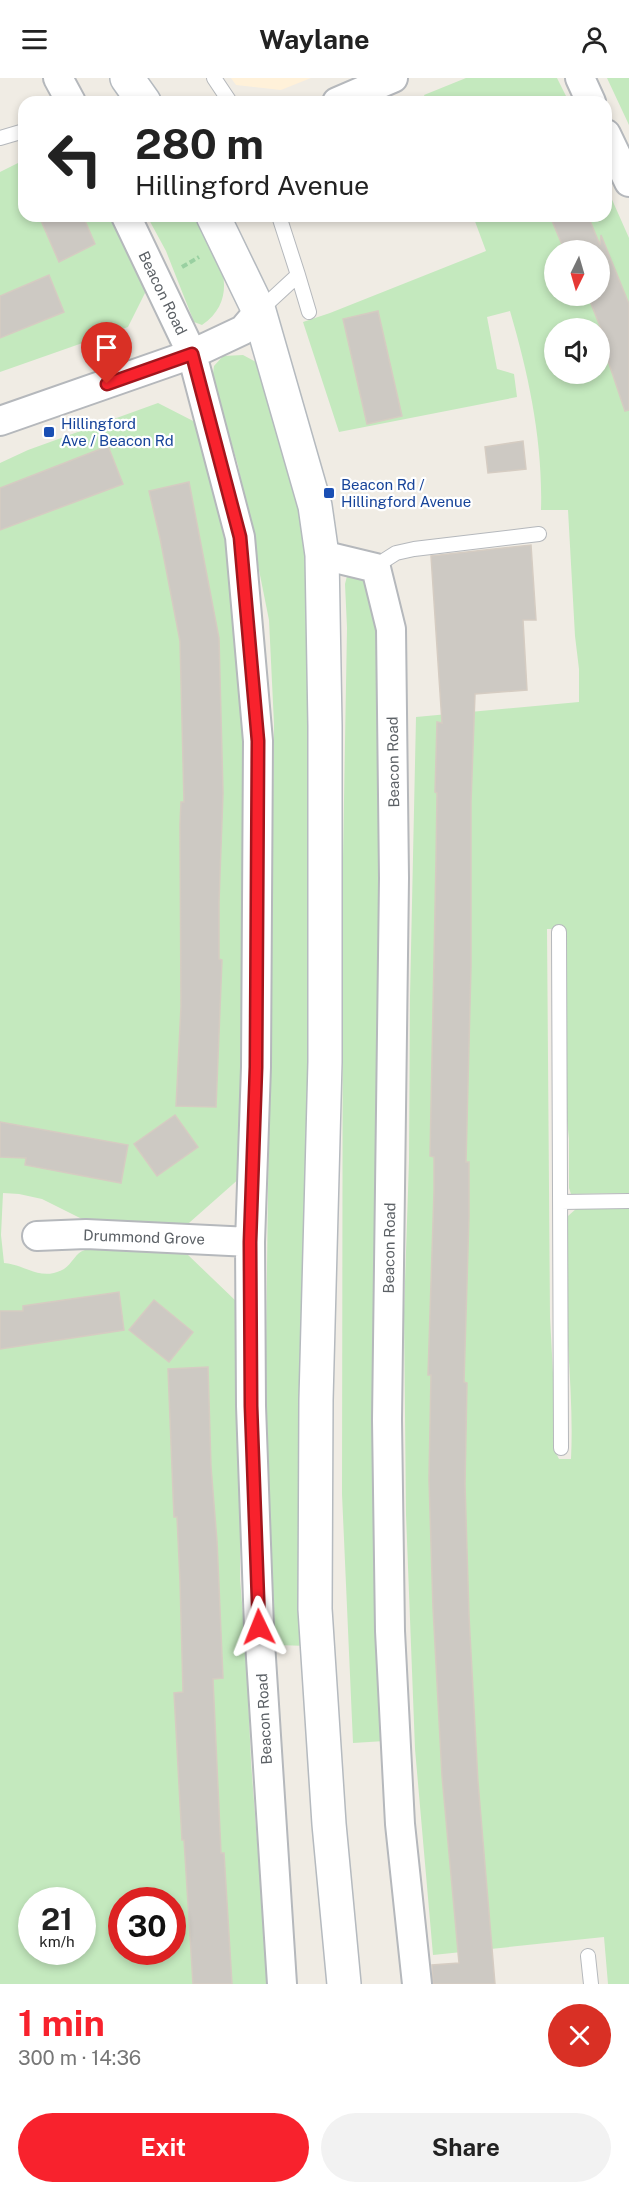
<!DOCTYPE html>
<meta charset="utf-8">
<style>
body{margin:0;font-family:"Public Sans",sans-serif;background:#f2f2f2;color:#222;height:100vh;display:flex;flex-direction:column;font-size:22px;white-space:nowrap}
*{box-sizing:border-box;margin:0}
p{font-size:20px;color:#767676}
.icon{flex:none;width:33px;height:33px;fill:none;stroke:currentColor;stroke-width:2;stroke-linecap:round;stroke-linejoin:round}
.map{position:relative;height:1906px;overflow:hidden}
.drawer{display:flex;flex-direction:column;background:#fff;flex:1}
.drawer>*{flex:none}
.guide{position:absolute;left:18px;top:18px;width:594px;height:126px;border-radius:18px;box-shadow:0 3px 9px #0003;background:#fff;color:#222;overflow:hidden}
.needle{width:39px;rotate:185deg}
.controls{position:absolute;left:544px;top:162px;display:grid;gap:12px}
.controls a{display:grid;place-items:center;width:66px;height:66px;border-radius:50%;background:#fff;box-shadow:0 3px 9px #0003;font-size:30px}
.speed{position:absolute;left:18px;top:1809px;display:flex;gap:12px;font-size:30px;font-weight:700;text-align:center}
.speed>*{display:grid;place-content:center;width:78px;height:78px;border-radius:50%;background:#fff;box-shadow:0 3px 9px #0003;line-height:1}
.speed small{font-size:15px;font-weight:400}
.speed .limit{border:9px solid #d22;background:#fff;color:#111}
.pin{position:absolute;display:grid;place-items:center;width:51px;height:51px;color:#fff;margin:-62px -26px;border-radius:50% 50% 50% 0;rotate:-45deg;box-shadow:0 0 6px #0007}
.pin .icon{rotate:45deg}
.me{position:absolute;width:66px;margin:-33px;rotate:358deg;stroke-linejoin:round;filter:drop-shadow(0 0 4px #0008)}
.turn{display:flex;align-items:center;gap:21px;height:126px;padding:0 18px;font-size:27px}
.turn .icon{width:78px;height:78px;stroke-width:2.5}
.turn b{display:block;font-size:42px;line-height:51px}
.round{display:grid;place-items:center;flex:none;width:63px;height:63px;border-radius:32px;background:#f2f2f2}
.head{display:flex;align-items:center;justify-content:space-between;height:102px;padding:0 18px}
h1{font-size:36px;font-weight:700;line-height:45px;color:#f8222d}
.action{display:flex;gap:12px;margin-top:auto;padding:12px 18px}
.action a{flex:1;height:69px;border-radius:36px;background:#f8222d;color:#fff;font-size:24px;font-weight:700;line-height:69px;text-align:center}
.action a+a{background:#f2f2f2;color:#222}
header{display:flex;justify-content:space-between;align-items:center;height:78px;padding:0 18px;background:#fff;font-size:27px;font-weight:700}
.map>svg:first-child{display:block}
.commercial{fill:#fff1d9}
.green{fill:#c4e9be;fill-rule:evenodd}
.building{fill:#cdc9c3;stroke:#d5ccc2;stroke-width:1.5}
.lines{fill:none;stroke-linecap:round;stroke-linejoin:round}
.lane-casing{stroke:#b5b8bc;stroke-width:16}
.street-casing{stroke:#b5b8bc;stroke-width:32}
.secondary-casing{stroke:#b5babf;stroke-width:36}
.path{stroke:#99d0a1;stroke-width:4;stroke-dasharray:6 3;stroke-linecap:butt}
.lane{stroke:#fff;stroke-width:14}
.street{stroke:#fff;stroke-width:28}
.secondary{stroke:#fff;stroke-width:33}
.route-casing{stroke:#a1161d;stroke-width:15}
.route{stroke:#f8222d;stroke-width:10}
.transit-dot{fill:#1a4fb4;stroke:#fff;stroke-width:2}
.labels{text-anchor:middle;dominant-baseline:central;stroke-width:4.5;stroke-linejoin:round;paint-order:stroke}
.street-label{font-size:15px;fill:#5c6166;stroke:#fff}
.transit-label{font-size:15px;fill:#164399;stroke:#fff;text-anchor:start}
</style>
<header><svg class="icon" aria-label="menu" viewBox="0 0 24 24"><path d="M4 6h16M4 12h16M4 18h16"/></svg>Waylane<svg class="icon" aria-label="person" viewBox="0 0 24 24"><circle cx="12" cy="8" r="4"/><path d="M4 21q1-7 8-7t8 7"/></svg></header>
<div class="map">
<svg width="629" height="1906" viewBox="0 0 629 1906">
<rect width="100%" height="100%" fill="#f0ece4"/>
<!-- commercial -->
<path class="commercial" d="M231,0h80l-30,12 -45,-5z"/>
<!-- green -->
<path class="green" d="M466,0h91l12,24h-142l-3,-7z
M607,0h22v47z
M24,82v56h91l33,71 -20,40 -128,45v-200z
M606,108l23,52v955l-58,1 -2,-6v-49l-3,-29v-181h-19l3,388 5,95 -2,35 6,12h12c4,-81 -12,-162 -3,-243l9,-8h52v776h-21l-4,-47 -171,18 -18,-206 -9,-234 -2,-203 5,-151 1,-165 6,-279 163,-15v-33l-4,-33 -7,-126h-27c2,-68 -12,-134 -31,-199l-23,6 10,52 17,5 3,23 -178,35 -36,-110 27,-9 156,-62 -13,-35h133zM555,172h45v46h-45zM555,250h45v46h-45z
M147,138h53c16,34 44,80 2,109l-8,-3 -28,-71z
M243,277l17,9 39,129 13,88 -1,1065 -38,-1 -8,-221 9,-700 -5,-104 -31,-155 -26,-84 2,-15 9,-10z
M158,325l41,21 35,151 10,116 -3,486 -60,53 -91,-7 -48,-24 -23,-5 -16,-1 -2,42 3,28c23,2 36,19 60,6 8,-5 12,-17 21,-19h50l52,4 51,49 -2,88 4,72v116l6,71 5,112 17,222h-268v-1521l28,-13zM32,1822h50v52h-50zM122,1822h50v52h-50z
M366,494l10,24 8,146 -9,468v323l10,208 -32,2 -11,-249 1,-636 4,-230 -2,-44 2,-8z"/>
<!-- building -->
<path class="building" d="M39,138h44l12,28 -36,18z
M550,138h38l12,29 1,-10 28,69v106l-4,1 -24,-71 4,-1 -17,-43h12v-46h-30l-3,-5 -4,2z
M49,197l15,37 -64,26v-42z
M378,233l24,105 -35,8 -24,-105z
M523,363l3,28 -38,4 -3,-26z
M108,368l15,38 -123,46v-42z
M189,404l30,156 4,155 -4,109v57l3,1 -6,147 -40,-1 5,-99 -1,-182 1,-23h3l-4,-161 -20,-103 -11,-47z
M531,467l5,75h-13l4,70 -52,4 -4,108v164l-5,196h3v54l-5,166 3,1 -2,101 4,132 9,166 17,202h-62l-1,-19 27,-2 -17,-187 -9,-168 -4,-129 2,-104h-3l6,-184v-34l-4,-1 6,-297 1,-66 -2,-1 2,-70 5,1 -11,-167z
M175,1037l23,32 -41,29 -23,-32z
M0,1044l128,23 -7,38 -96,-18 1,-7 -26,-1z
M119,1214l5,38 -124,19v-38h23v-5z
M154,1222l39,32 -24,30 -40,-32z
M208,1289l3,100 6,74 6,137 -10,1 8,174h3l8,131h-39l-9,-144h-2l-8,-147 9,-1 -3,-112 -3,-63h-3l-6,-148z"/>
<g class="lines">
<defs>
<path id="lane" d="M214,0l16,24
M0,60l24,-7
M298,197l11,37
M259,233l39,-36 -19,-59
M374,489l22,-14 18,-4 125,-15
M559,854l2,516
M561,1124l68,-1
M588,1878l3,28"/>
<path id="street" d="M58,0l13,24
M580,0l11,24
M337,24l56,-24
M606,56l23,48
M126,138l66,138 48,183 18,204 -2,326 -6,175 1,164 8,221 23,357
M0,343l192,-67 51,-24 16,-19
M322,477l54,13 15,61 3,249 -7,542 3,211 10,193 17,160
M37,1158l49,-2 164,8"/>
<path id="secondary" d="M127,0l17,24
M213,138l46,95 56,195 7,49 3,171v336l-9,338 -1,209 14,215 15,160"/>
</defs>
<!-- lane casing -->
<use href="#lane" class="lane-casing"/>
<!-- street casing -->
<use href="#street" class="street-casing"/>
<!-- secondary casing -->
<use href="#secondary" class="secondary-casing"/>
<!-- path -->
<path class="path" d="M182,189l17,-10"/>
<!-- lane -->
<use href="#lane" class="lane"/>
<!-- street -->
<use href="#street" class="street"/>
<!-- secondary -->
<use href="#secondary" class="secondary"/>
</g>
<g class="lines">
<defs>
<path id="route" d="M107,306l85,-30 48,183 18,204 -2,326 -6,175 1,164 8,221"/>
</defs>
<!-- route casing -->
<use href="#route" class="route-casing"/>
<!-- route -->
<use href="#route" class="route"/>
</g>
<!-- markers -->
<g class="transit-dot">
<rect x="43" y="348" width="12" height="12" rx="3"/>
<rect x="323" y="409" width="12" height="12" rx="3"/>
</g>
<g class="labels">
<!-- street labels -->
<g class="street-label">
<text transform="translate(163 215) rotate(64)">Beacon Road</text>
<text transform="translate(393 684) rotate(-91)">Beacon Road</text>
<text transform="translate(144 1159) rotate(2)">Drummond Grove</text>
<text transform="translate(389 1170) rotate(-89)">Beacon Road</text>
<text transform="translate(264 1641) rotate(-93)">Beacon Road</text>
</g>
<!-- transit labels -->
<g class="transit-label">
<text x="61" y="345">Hillingford<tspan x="61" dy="17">Ave / Beacon Rd</tspan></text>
<text x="341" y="406">Beacon Rd /<tspan x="341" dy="17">Hillingford Avenue</tspan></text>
</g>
</g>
</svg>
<div class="controls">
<a><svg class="needle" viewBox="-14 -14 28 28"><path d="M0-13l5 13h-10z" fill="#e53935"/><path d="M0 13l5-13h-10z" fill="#767676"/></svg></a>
<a><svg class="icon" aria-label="sound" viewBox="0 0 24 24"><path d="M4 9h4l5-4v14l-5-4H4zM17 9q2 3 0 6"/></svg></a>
</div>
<div class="speed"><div>21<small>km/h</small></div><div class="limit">30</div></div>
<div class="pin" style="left:107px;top:306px;background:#d93025"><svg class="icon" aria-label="arrive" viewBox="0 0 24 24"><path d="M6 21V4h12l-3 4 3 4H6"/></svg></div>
<svg class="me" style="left:259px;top:1549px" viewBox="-20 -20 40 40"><path d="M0-17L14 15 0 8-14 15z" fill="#f8222d" stroke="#fff" stroke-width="4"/></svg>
<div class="guide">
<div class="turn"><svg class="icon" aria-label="left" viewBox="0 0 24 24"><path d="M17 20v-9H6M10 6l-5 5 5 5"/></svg><div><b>280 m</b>Hillingford Avenue</div></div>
</div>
</div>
<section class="drawer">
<div class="head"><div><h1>1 min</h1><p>300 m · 14:36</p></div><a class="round" style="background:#d93025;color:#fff"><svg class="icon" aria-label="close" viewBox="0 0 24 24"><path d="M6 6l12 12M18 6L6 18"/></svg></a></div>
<div class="action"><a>Exit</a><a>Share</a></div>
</section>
